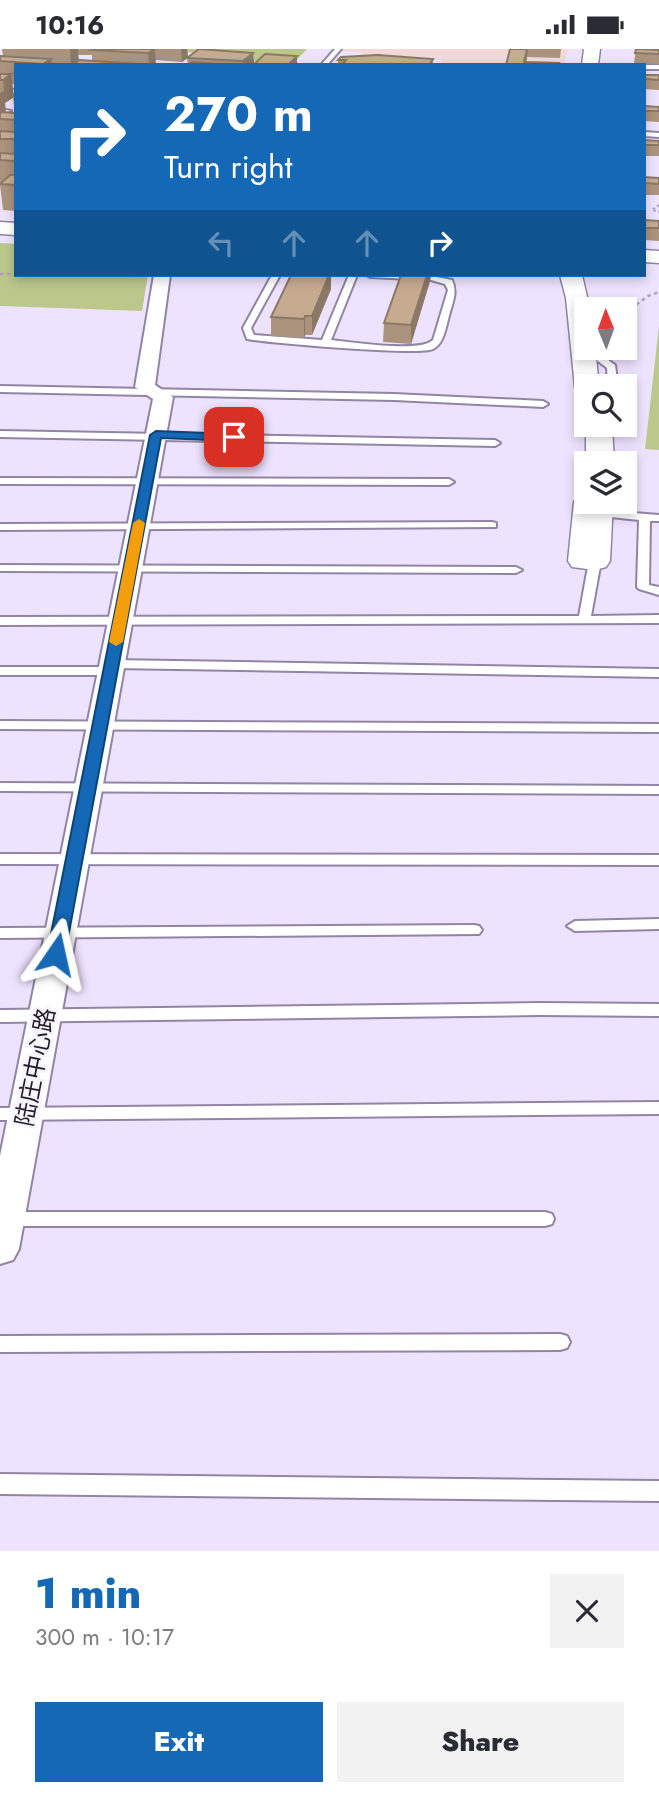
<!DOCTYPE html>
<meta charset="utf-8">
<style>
body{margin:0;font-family:Jost,"Noto Sans SC",sans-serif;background:#f2f2f3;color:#2b2b33;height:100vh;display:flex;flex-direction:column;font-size:26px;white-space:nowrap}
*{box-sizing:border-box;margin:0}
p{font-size:23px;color:#7c7c81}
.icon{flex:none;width:38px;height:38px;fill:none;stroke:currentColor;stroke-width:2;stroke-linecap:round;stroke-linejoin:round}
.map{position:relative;height:1502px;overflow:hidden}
.sheet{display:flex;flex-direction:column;background:#fff;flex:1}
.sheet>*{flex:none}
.guide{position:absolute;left:14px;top:14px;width:632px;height:214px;border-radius:0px;box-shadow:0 4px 10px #0003;background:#1468b6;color:#fff;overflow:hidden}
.needle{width:46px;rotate:359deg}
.tools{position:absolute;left:574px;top:248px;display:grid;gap:14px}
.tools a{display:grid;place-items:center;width:63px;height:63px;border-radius:0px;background:#fff;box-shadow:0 4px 10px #0003;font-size:35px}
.pin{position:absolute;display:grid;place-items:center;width:60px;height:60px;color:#fff;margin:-30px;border-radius:14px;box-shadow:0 4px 10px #0006}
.me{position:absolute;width:77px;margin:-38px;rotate:11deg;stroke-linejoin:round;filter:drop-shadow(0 0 5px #0008)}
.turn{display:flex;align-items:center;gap:24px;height:147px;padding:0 35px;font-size:32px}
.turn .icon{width:91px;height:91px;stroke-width:2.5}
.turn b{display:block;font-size:49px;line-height:60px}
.lanes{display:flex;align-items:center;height:66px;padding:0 35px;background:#0003;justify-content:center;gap:35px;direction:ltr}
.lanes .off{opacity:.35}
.round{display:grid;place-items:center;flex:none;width:74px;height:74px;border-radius:0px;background:#f2f2f3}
.head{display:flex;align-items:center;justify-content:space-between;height:119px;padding:0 35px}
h1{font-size:42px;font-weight:800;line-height:52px;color:#1468b6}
.cta{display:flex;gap:14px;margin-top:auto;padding:14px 35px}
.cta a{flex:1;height:80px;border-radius:0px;background:#1468b6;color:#fff;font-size:28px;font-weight:800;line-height:80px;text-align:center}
.cta a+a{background:#f2f2f3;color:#2b2b33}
.status{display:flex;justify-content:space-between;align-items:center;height:49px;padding:0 35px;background:#fff;direction:ltr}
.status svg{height:19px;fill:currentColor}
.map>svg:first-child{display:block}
.commercial{fill:#f3d8d6}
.green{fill:#bcc78c}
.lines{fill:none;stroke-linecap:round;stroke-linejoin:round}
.service-casing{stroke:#9184a4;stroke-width:4}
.minor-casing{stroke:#9184a4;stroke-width:4}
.tertiary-casing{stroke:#9184a4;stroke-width:3}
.path-far1{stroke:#aba2b9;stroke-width:2;stroke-dasharray:2.5 2.5;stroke-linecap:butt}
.path{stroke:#aba2b9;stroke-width:2.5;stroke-dasharray:3.5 3.5;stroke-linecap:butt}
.service{fill:#fff;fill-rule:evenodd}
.minor{fill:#fff;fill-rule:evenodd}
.tertiary{fill:#fff;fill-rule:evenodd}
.wall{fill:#ab937d;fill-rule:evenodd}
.shaded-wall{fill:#8b7866}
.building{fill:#c7ab91;stroke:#8b7866;stroke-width:2}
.route{fill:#1468b6;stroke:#0d4476;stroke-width:2}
.slow{fill:#f59e0b}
.labels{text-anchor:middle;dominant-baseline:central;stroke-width:6;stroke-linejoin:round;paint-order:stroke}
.street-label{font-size:24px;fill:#221d2a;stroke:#f7f5fc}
</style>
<div class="status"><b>10:16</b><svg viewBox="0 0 49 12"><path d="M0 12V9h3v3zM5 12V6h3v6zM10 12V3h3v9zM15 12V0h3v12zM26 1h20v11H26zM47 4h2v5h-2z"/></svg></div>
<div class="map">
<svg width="659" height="1502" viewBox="0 0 659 1502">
<rect width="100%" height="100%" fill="#eee3ff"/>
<!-- commercial -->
<path class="commercial" d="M343,0h225l-4,16h-121l-2,-5 -81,-4 1,-4 -20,-1z"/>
<!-- green -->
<path class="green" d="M131,0h176l-14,15 -97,-7 4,-4z
M0,194l16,1v31h132l-6,36 -142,-5z
M659,277v124l-14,-1z"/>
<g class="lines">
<defs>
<path id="service" d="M335,0h6l-14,16h-6z
M644,16h15v4h-15z
M0,40l16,1v4l-16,-1z
M0,60l11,2 -11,2z
M644,83l15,1v4l-15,-1z
M272,226h8l-29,53 3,7 68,5 27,-65h8l-26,65c20,2 89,13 102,0l15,-50 -3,-6 -14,-4 -61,-3 -4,-2 65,1 21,4c6,13 0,23 -3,36 -3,10 -5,28 -16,33 -14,7 -163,-6 -186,-10l-4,-11z
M590,302h6l19,14 3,22h-10l-1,-19 -17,-13z
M0,337l394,8 149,7 5,3 -5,3 -149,-7 -394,-8z
M0,382l495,9 5,3 -5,3 -495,-9z
M0,429l449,1 5,3 -5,3 -449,-1z
M596,461l63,5v6h-9l-1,64 10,2v8l-20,-6 -2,-2 2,-67 -47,-5v-4z
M492,473l4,1v4l-496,3v-6z
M595,509l6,3 -10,55 68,-1v8l-659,2v-8l579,-1 10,-55z
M0,516l516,2 6,3 -6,3 -516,-2z
M112,611l547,9v8l-546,-9 4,3 -6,4h-111v-8h110l-4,-3z
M0,672l659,3v8l-659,-3z
M0,734l659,3v8l-659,-3z
M0,805l659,1v10l-659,-1z
M659,870v10l-84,2 -8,-5 8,-5z
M474,876l5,1 3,4 -3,4 -479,4v-10z
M540,954l119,1v12l-119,-1 -540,7v-12z
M659,1053v12l-659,6v-12z
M0,1163h545l7,2 2,5 -2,5 -7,2h-545z
M560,1285l7,2 3,6 -3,6 -7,2 -560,2v-16z
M0,1425l659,7v20l-659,-7z"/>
<path id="minor" d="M154,226h16l-15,110 18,12 -154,852 -6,11 -13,4v-108l153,-757 -18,-12z"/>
<path id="tertiary" d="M584,0h16l-2,16h-16z
M0,173l16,1v12l-16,-1z
M644,201l15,1v12l-15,-1z
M560,226h22l8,35h-4v38h9l4,39h-13v7l-8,-2 -3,-5 -9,-89z
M586,376h26l2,39h-28z
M586,445v8h27l-3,59 -4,6 -11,3 -23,-3 -4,-6 6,-59 4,-6z"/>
</defs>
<!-- service casing -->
<use href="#service" class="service-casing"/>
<!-- minor casing -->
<use href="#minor" class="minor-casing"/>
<!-- tertiary casing -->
<use href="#tertiary" class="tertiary-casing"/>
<!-- path-far1 -->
<path class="path-far1" d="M659,156l-7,5 7,2"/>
<!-- path -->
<path class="path" d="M0,225h16
M54,226l89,1
M625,264l23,-17 11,-4
M625,368l3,-9 -1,-12"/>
<!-- service -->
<use href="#service" class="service"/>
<!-- minor -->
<use href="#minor" class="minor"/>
<!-- tertiary -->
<use href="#tertiary" class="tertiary"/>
</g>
<!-- wall -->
<path class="wall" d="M2,0h185l1,8 65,-4 1,10 -3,2h-63l-1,-7 -5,4 -27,-2 1,5h-140v20l-4,-1 2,13 -9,6 1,10h9l-2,-15 3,-1v114l-13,-1 -3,-25v-129h3zM78,6h14v6h-13z
M510,0h51l-1,9 -33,-1 -1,5 -20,3z
M636,0l23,1v14l-25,-1z
M433,10v6h-95v-5z
M644,26h15v15l-15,-1z
M644,57l15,1v15l-15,-1z
M644,91l15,1v15h-15z
M644,128l15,1v17h-15z
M644,171l15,1v20l-15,-1z
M291,226h40v14l-19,46h-7l-1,3 -33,-2v-19z
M401,226h30l-1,6 -19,63 -28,-2 1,-19z"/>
<!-- shaded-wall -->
<path class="shaded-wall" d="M70,0h8l1,16h-8z
M155,0l1,16h-7l-1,-12z
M181,0h6l1,9 -6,4z
M527,0h1l-2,16h-2z
M253,4l1,10 -3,2h-8v-4z
M297,7v9h-9z
M51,10l1,6h-9z
M11,25l3,23 -9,6 1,11 -6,4v-25l4,-2 -1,-11z
M326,226h5v14l-19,46v-19z
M427,226h4l-1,6 -19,63v-19z
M305,267v19l-1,3v-19z"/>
<!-- building -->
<path class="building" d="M93,0h62l-7,4 -57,-3z
M199,0l54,4 -10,8 -56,-3z
M510,0h17l-3,13 35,1 -1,2h-52z
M636,0l23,1v4l-24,-1z
M265,5l32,2 -9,9h-35z
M378,6l55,4 -4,6h-87l4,-5h-8l3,-3z
M0,7l51,3 -8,5 -43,-3z
M79,11l59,4 -65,1z
M192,13l36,3h-39z
M0,25h11l-8,6h-3z
M644,26h15v5l-15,-1z
M644,57l15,1v4h-15z
M0,63l16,1v7l-16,-1z
M0,82l16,1v7h-16z
M644,91l15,1v4h-15z
M0,104l16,1v7l-16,-1z
M10,126h6v10l-16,-1z
M644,128l15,1v6l-15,-1z
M644,171l15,1v7h-15z
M291,226h38l-17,41h-7l-1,3 -33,-2z
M401,226h26l-16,50 -27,-2z"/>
<!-- route -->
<path class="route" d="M156,382l78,3 6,3 -6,4 -73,-3 -96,516 -9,6 -9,-6 103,-519z"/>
<!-- slow -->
<path class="slow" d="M139,470l6,4 -22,119 -7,4 -7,-4 24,-119z"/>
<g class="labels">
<!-- street labels -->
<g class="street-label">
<text transform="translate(35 1018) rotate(-79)">陆庄中心路</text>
</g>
</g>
</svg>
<div class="tools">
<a><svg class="needle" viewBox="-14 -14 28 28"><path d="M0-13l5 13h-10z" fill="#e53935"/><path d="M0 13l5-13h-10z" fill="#7c7c81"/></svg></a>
<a><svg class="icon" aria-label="search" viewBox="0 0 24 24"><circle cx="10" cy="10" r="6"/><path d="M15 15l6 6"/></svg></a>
<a><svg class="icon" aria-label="layers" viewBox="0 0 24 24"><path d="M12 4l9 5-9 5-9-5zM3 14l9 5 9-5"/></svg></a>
</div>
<div class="pin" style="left:234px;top:388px;background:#d93025"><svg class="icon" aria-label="arrive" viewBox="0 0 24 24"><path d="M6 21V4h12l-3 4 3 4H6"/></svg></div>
<svg class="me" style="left:56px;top:905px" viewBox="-20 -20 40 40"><path d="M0-17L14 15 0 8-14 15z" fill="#1468b6" stroke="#fff" stroke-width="4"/></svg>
<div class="guide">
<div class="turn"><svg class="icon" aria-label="right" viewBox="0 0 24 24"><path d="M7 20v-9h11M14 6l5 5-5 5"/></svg><div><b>270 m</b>Turn right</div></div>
<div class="lanes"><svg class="icon off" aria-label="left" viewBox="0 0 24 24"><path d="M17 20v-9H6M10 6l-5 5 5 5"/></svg><svg class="icon off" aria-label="ahead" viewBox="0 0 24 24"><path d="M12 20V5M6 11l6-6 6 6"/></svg><svg class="icon off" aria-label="ahead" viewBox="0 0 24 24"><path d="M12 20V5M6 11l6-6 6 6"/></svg><svg class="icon" aria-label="right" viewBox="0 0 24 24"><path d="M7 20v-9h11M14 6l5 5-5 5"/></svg></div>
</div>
</div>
<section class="sheet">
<div class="head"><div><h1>1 min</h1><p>300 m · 10:17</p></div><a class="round"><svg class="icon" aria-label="close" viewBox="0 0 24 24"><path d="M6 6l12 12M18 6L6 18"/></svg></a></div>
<div class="cta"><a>Exit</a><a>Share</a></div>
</section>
